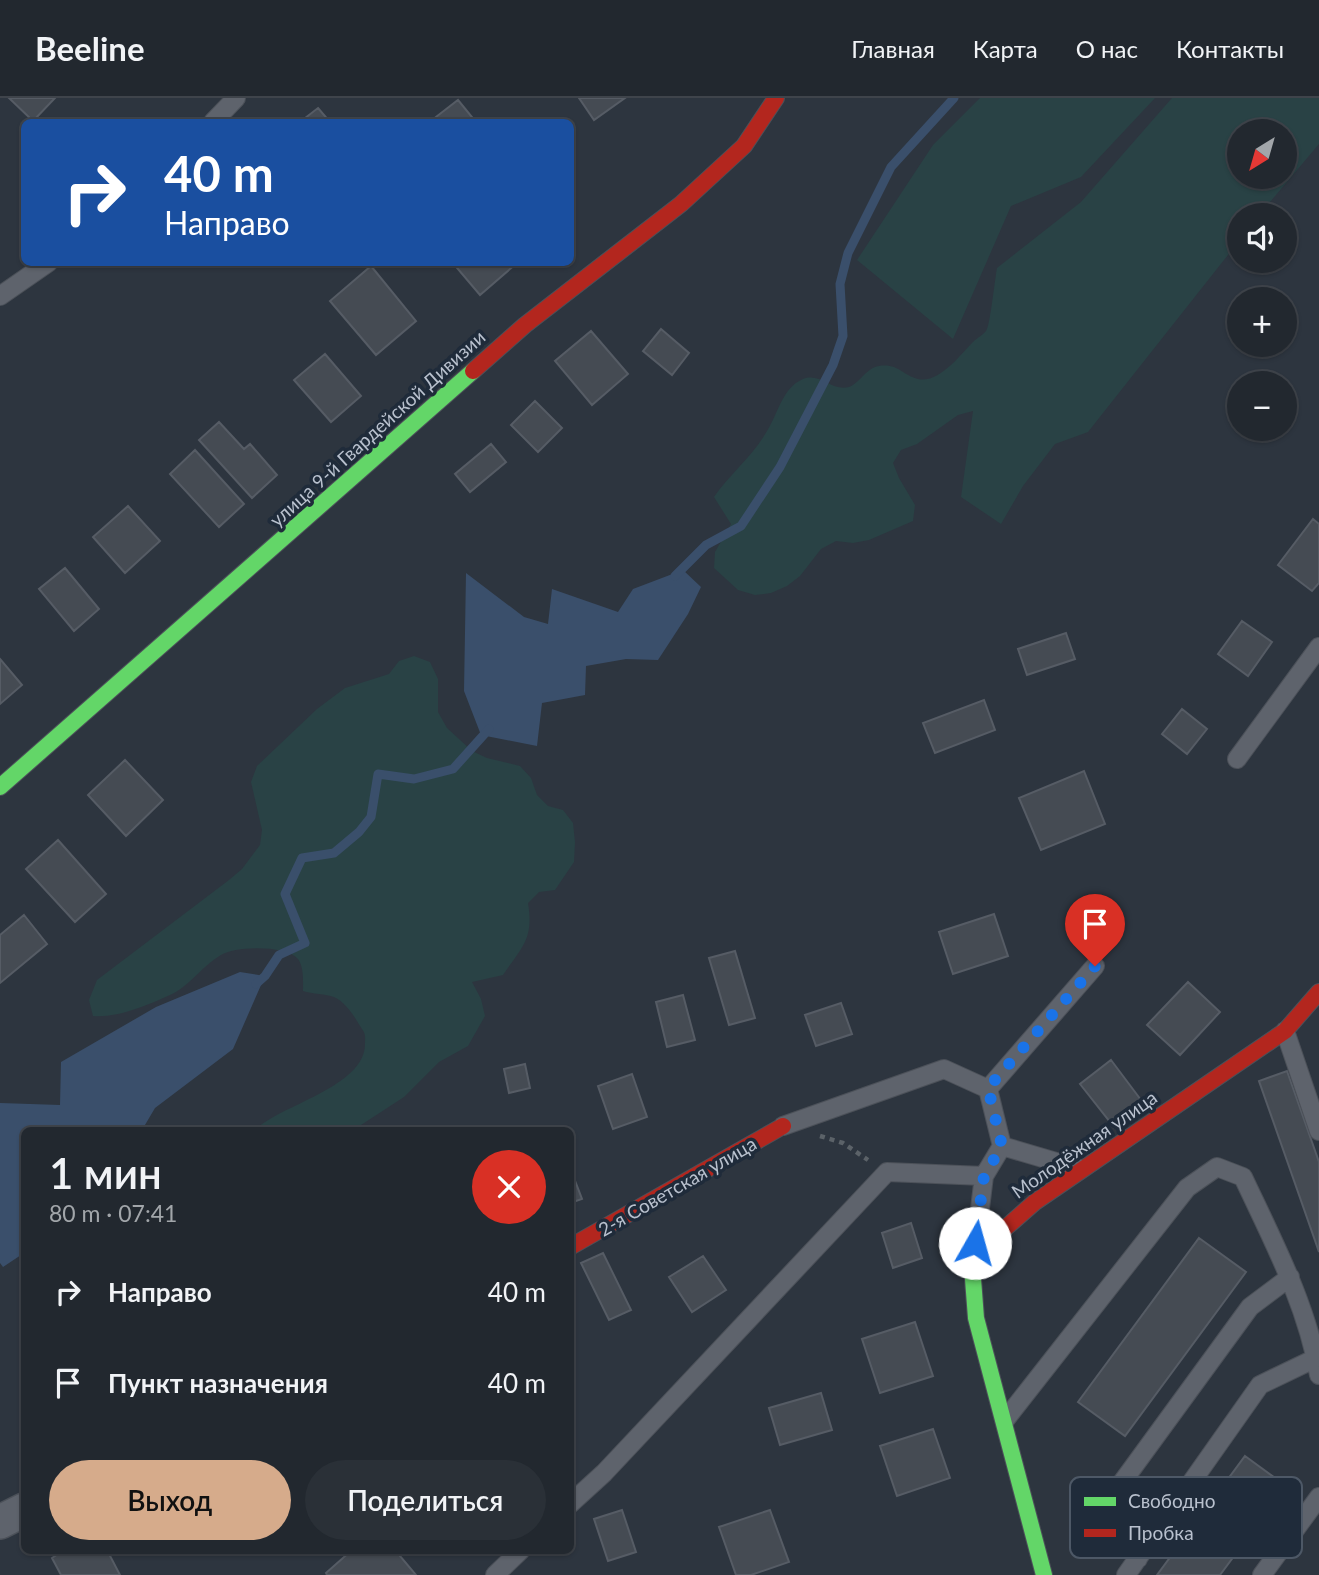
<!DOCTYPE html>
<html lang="ru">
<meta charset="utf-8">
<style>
body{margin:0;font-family:Lato,sans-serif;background:#2a3037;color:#f1f3f6;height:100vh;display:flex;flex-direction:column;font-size:26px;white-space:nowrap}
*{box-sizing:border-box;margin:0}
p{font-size:23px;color:#a2a6aa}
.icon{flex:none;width:38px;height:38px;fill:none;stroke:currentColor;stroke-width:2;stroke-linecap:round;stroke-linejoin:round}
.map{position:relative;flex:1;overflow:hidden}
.side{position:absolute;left:21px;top:1029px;width:553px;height:427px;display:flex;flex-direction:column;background:#22282f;border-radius:10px;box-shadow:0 2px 5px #0004,0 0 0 2px #3f444b}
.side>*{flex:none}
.banner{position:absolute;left:21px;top:21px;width:553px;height:147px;border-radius:10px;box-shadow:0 2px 5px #0004,0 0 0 2px #3f444b;background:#1a4fa0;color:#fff;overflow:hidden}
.needle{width:46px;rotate:217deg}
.tools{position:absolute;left:1227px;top:21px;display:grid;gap:14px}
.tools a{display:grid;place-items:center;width:70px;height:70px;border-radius:50%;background:#22282f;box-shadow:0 2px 5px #0004,0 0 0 2px #3f444b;font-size:35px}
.pin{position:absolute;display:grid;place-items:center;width:60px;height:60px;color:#fff;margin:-72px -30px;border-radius:50% 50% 50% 0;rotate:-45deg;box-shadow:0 0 7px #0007}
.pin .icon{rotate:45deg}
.me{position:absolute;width:77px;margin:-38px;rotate:7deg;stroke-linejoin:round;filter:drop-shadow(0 0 5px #0008)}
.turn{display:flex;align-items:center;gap:24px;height:147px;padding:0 28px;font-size:32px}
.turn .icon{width:91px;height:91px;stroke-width:2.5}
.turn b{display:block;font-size:49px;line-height:60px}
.round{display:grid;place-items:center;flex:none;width:74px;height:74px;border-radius:37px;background:#2a3037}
.head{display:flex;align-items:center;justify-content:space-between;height:119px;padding:0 28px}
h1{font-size:42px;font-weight:600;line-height:52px}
.action{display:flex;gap:14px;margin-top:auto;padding:14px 28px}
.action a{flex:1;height:80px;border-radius:42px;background:#d6ab8b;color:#111;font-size:28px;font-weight:600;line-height:80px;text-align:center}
.action a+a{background:#2a3037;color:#f1f3f6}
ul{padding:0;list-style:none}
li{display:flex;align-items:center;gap:21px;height:91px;padding:0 28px}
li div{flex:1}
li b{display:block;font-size:26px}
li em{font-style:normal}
header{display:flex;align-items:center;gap:42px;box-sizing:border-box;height:98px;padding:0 35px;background:#22282f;border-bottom:2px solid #3f444b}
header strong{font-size:33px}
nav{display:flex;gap:38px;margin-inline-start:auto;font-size:24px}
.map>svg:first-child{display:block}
.green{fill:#294245;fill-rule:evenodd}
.water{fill:#3a4f6b}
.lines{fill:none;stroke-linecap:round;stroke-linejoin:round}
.stream{stroke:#3a4f6b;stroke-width:9}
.building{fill:#454b53;stroke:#565c65;stroke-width:2}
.lane-casing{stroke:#4c5159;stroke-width:20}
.street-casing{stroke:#4c5159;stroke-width:36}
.fast-casing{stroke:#4c5159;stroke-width:18}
.jam-casing{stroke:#4c5159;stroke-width:18}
.path{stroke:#5b6268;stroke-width:4.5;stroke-dasharray:5 5;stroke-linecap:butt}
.lane{stroke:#5e636c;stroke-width:18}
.street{stroke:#5e636c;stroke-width:33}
.fast{stroke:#63d668;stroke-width:16}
.jam{stroke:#b3261e;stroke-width:16}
.route{stroke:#1a73e8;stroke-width:12;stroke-dasharray:0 21.6}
.labels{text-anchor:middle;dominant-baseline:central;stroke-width:7;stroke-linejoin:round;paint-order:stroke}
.street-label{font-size:19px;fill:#b9c1ce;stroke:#1f2b3a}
.key{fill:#1f2b3a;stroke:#4d5866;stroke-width:2}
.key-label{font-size:19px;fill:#b9c1ce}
</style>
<header>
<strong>Beeline</strong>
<nav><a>Главная</a><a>Карта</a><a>О нас</a><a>Контакты</a></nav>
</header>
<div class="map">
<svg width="1319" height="1477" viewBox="0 0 1319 1477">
<rect width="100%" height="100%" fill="#2d353f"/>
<!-- green -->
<path class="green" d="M980,0h175l-74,79 -70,29 -58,133 -96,-79 76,-115z
M1172,0h147v46l-60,71h-20v26l-151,191 -33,12 -32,42 -22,38 -40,-27 12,-86 -15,4 -41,29 -16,6 -8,13 6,15 16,27 -2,16 -44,19 -16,3 -17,-2 -15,8 -21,27 -13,10 -16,7 -16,2 -17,-5 -24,-22 1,-16 16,-28 -17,-27c16,-23 39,-41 53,-66 11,-17 15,-43 36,-52 17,-7 29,13 46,8 11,-4 17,-19 30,-21 19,-3 23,9 39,13 21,5 43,-25 55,-37 4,-4 10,-7 13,-11 4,-4 9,-53 11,-63l84,-66zM1239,33h45v46h-45z
M414,558l16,6 8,17v33l9,16 25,23 15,7 33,8 11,12 6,17 11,11 15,4 10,13 2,19 -1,20 -19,28 -16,2 -11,11c6,36 -6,44 -25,72l-31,7 9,17 4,17 -17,30 -29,16 -35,35 -43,28 -14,5h-92c25,-25 110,-43 110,-86 0,-6 1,-10 -3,-15 -7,-11 -15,-26 -28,-32 -8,-3 -22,-3 -31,-6 0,-10 1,-24 -5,-32 -12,-14 -62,-13 -77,-4 -19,11 -31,31 -51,40 -22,10 -52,23 -77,21l-4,-16 8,-20 132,-100 13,-11 18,-24 2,-15 -11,-48 6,-16 60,-57 28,-21 44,-14 10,-13z"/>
<!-- water -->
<path class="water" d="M683,472l18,17 -13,27 -30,46 -32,-1 -40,7 -1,29 -43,8 -5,43 -56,-11 -17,-44 2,-118 58,44 24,7 4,-35 66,23 15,-23z
M240,874l25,4 -32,73 -78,59 -13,22h-118v123l-21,14 -3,-4v-160l60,2 1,-43 95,-55z"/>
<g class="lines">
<!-- stream -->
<path class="stream" d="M675,478l31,-31 35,-19 39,-59 53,-102 10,-29 -3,-52 8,-31 43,-86 63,-69
M256,886l9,-8 14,-21 26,-12 -20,-49 17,-36 32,-5 25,-21 12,-15 7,-43 36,5 39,-10 36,-40"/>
</g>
<!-- building -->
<path class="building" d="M9,0h46l-22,23z
M579,0h46l-31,22z
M458,2l18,22h-42l-2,-2z
M318,10l12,14h-30z
M452,164h65v1l-37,32z
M371,168l45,55 -40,34 -46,-54z
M661,231l28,24 -17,22 -29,-24z
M591,233l37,43 -36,31 -37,-44z
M325,256l36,42 -30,26 -37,-42z
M535,303l27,27 -24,24 -27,-27z
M219,324l25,27 6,-5 27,31 -25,23 -53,-58z
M491,346l15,18 -36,30 -15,-18z
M195,352l49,54 -25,23 -49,-53z
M128,408l32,35 -35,32 -32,-36z
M1313,421l6,5v59l-7,8 -34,-26z
M65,470l34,41 -25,22 -35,-42z
M1242,523l30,21 -24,34 -30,-22z
M1066,535l9,26 -48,16 -9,-26z
M0,561l22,26 -22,19z
M984,602l11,30 -60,23 -12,-30z
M1182,611l25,20 -20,25 -25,-20z
M125,662l38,40 -37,36 -38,-41z
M1084,673l21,53 -64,26 -22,-52z
M58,742l48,54 -31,28 -49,-53z
M994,816l14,42 -55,18 -14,-42z
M24,817l23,29 -47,39v-48z
M735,853l20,67 -26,7 -20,-67z
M1188,884l32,30 -40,43 -33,-30z
M683,897l12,45 -28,7 -11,-45z
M841,905l11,31 -36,12 -11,-31z
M1111,962l33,44 -30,23 -34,-43z
M525,966l5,24 -21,5 -5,-24z
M1287,973l32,91v90l-60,-171z
M632,976l15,43 -34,12 -15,-43z
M570,1075h2l10,26 -12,4z
M911,1125l11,35 -29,10 -11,-35z
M1199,1140l47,34 -121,164 -47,-34z
M603,1155l28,57 -22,10 -28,-57z
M703,1158l23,34 -34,22 -23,-35z
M915,1224l18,54 -53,17 -18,-54z
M821,1295l11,37 -52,15 -11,-37z
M933,1331l17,49 -53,18 -17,-50z
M1245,1358l41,30 -66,89h-63z
M622,1412l14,42 -28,9 -14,-42z
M770,1412l19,52 -38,13h-15l-17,-48z
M64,1452h43l13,25h-59l-9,-17z
M352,1452h43l21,25h-89l-1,-2z"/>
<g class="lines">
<defs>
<path id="lane" d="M213,24l23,-24
M0,198l49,-34
M1237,661l82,-112
M1285,933l34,100
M988,991l107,-123
M783,1028l161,-57 44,20 14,57 78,23
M984,1078l18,-30
M1005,1322l182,-232 30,-21 26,10c30,64 64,128 76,198
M570,1406l34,-31 283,-301 97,4 -9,73
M1138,1461l-31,-56 143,-196 40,-30
M495,1477l26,-25
M1126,1477l134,-190 56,-27
M1262,1477l57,-78"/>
<path id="street" d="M0,1424l24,-12"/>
<path id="fast" d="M0,689l473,-416
M986,1147l-14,21 4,52 68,257"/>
<path id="jam" d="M473,273l52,-46 156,-121 63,-58 32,-48
M986,1147l49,-43 250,-171 34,-39
M570,1149l213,-121"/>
</defs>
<!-- lane casing -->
<use href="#lane" class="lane-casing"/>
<!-- street casing -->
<use href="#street" class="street-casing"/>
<!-- fast casing -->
<use href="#fast" class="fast-casing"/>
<!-- jam casing -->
<use href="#jam" class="jam-casing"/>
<!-- path -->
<path class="path" d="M820,1038l23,7 25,17"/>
<!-- lane -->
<use href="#lane" class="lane"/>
<!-- street -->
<use href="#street" class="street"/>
<!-- fast -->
<use href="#fast" class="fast"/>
<!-- jam -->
<use href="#jam" class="jam"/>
</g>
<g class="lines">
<!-- route -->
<path class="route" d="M975,1145l9,-67 18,-30 -14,-58 107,-122"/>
</g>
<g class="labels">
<!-- street labels -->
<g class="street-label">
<text transform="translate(377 330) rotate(-42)">улица 9-й Гвардейской Дивизии</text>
<text transform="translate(1084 1046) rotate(-35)">Молодёжная улица</text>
<text transform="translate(677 1088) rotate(-30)">2-я Советская улица</text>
</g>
</g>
<!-- legend -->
<rect x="1070" y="1379" width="232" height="81" rx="10" class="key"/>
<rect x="1084" y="1399" width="32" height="9" fill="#63d668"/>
<rect x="1084" y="1431" width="32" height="8" fill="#b3261e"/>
<g class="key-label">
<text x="1128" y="1410">Свободно</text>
<text x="1128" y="1442">Пробка</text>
</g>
</svg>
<div class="tools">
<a><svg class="needle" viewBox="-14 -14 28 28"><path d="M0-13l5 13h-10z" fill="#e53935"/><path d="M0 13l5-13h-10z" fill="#a2a6aa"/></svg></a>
<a><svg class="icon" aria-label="sound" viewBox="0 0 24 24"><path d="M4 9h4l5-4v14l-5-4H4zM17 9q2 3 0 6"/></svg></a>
<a>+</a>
<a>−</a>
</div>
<div class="pin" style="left:1095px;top:868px;background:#d93025"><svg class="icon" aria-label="arrive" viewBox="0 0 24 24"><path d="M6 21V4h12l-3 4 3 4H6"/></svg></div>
<svg class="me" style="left:975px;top:1145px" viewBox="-20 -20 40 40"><circle r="19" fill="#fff"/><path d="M0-13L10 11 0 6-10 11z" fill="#1a73e8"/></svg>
<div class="banner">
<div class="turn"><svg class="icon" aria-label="right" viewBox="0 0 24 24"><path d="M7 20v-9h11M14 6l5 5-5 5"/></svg><div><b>40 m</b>Направо</div></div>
</div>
<section class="side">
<div class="head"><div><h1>1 мин</h1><p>80 m · 07:41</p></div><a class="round" style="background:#d93025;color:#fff"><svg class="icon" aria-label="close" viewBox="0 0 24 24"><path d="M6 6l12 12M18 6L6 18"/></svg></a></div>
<ul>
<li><svg class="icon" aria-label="right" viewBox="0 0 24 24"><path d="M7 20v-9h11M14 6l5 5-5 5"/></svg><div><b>Направо</b></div><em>40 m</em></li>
<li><svg class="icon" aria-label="arrive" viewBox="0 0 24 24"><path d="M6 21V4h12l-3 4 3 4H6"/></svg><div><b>Пункт назначения</b></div><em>40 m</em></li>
</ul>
<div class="action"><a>Выход</a><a>Поделиться</a></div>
</section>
</div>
